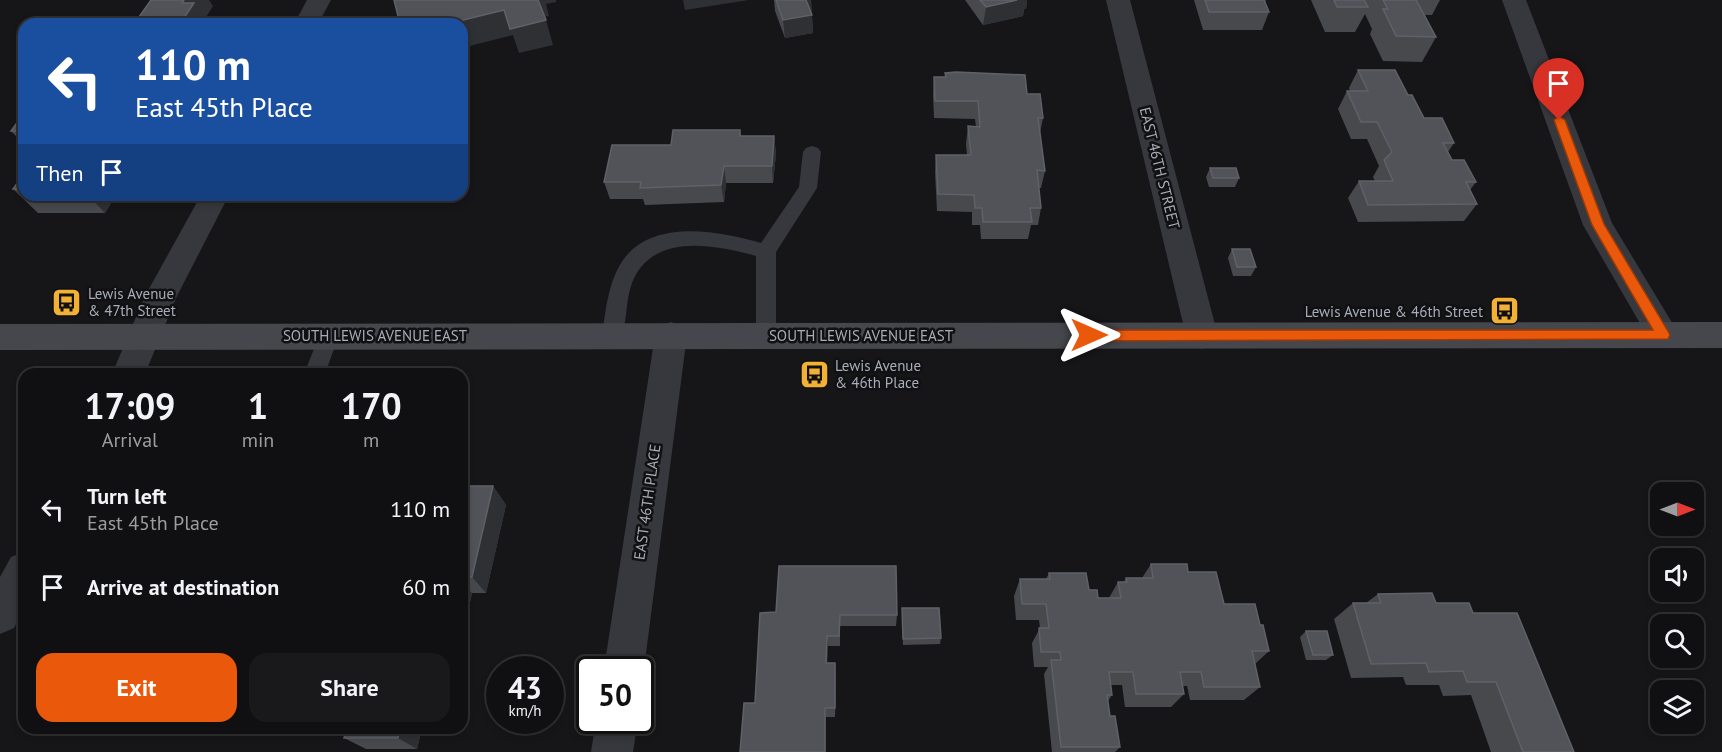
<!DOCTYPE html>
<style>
body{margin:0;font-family:"PT Sans",sans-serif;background:#19191b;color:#f1f3f6;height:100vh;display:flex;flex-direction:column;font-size:22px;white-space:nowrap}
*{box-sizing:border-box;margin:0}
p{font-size:20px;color:#9c9d9f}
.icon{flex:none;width:33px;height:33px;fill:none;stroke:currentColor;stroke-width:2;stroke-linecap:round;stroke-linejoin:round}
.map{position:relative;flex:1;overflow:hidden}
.sheet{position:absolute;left:18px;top:368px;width:450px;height:366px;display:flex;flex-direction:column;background:#101012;border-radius:18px;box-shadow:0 3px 9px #0003,0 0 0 2px #303032}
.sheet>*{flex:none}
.guide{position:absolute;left:18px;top:18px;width:450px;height:183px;border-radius:18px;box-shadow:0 3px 9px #0003,0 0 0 2px #303032;background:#1a4fa0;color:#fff;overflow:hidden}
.needle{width:39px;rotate:90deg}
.buttons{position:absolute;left:1650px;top:482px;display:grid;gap:12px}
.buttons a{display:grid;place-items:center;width:54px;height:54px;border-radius:12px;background:#101012;box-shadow:0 3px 9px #0003,0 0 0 2px #303032;font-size:30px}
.speed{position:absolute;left:486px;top:656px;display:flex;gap:12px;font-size:30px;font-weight:700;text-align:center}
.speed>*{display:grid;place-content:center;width:78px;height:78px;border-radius:50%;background:#101012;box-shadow:0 3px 9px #0003,0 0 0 2px #303032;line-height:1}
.speed small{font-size:15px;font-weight:400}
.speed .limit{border:3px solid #111;border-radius:9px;background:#fff;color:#111}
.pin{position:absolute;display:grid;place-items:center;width:51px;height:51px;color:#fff;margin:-62px -26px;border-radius:50% 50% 50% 0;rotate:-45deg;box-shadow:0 0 6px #0007}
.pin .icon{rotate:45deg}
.me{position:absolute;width:66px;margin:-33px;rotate:90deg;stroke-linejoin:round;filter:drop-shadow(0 0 4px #0008)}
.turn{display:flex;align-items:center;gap:21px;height:126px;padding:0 18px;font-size:27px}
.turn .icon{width:78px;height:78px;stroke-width:2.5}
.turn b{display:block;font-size:42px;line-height:51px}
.then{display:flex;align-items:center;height:57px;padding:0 18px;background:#0003;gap:12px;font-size:22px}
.eta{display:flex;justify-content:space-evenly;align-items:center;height:102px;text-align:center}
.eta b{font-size:36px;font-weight:600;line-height:42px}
.button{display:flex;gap:12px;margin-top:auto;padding:12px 18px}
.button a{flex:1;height:69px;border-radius:18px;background:#ea580c;color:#fff;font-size:24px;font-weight:600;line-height:69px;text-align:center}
.button a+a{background:#19191b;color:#f1f3f6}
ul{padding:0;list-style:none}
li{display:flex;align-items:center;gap:18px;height:78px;padding:0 18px}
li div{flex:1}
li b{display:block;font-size:22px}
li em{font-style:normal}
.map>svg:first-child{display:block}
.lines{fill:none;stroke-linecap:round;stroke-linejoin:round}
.lane{fill:#37383d;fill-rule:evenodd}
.street{fill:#37383d;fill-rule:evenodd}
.secondary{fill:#45474d;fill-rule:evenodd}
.wall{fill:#47494d}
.shaded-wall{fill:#2f3033}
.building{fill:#525359;stroke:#5f6168;stroke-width:1.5}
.route{fill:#ea580c;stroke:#983908;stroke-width:1.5}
.labels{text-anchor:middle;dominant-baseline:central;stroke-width:5;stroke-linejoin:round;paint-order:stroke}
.street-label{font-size:15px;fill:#a8adb8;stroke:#111113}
.poi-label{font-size:15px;fill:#a8adb8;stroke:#111113;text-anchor:start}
</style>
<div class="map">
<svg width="1722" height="752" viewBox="0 0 1722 752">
<rect width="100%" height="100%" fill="#161618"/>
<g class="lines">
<!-- lane -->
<path class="lane" d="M812,146l6,2 3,4 -4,36 -41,64v83l-3,6 -7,2 -7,-2 -3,-6v-79c-43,-12 -107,-24 -125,30 -6,18 -3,38 -12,55l-7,2 -7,-2 -3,-6c4,-25 6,-53 21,-75 30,-42 96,-29 138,-17l38,-56 4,-35 3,-4z
M329,327l7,2 3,6 -14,39h-21l18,-45z"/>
<!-- street -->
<path class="street" d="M307,0h24l-13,24h-24z
M1106,0h24l88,336 -5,9 -11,4 -11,-4 -5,-9z
M1502,0h24l86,223 62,103 5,9 -5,9 -11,4 -11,-4 -69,-119z
M201,195h28l-52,101 -32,78h-33l33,-78z
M671,322l11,4 5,9 -43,334 -4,8v-8h-36l51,-334 5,-9z
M24,552v56l-10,20 -14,6v-57l11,-20z
M596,720h42l-5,32h-42z"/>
<!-- secondary -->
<path class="secondary" d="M1722,322v26l-1722,2v-26z"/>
</g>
<!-- wall -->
<path class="wall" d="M774,0h37l2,33 -28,5 -10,-27z
M965,0h62l-1,9h-2l-1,7 -40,9z
M1194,0h72l-1,2 4,10 -7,18h-59z
M1311,0h129l-8,15h-7l11,22 -14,25 -39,-1 -13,-27 2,-5 -7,-15 -10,18h-30z
M1358,70l50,25 16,23 30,25 -6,9 4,8 24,22 -6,8 7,14 -13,17 -106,1 -10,-24 11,-17h16l-2,-4 6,-11 -12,-27h-16l-13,-30 9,-18h3l-1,-3z
M945,73l82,21 16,24 -3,15 5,38 -4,17h-2l2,20 -3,17h-7l-3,14h-47l-1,-14h-8v-13l-35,-1 -2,-39 1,-17h31l-1,-11 2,-18 8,1 -1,-8 -41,-1 -1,-24 1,-17h11z
M24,113v31l-13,-13z
M740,130l1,6h33l2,18 -3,29h-47l-2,19 -79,3 -2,-6h-33l-6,-17 67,-37z
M1210,168l29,10 -4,9h-26l-3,-10z
M24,174v21h92l-11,18h-67l-25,-24z
M1232,249l24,18 -5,9h-18l-5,-18z
M462,486h31l13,19 -20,88h-14l-10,47z
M1151,564l37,8 36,32 36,21 9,26 -14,13 5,23 -16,13h-54l-3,-14h-4l1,8 -13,13h-46l-3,-22h-11l1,10 -4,6 2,15 10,31 -5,5h-63l-8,-78 4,-7h-14l-2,-24 8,-15 -1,-8h-23l-2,-24 6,-17h26l3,-6 40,17 9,8h11l9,-16h6l2,-4h16z
M1378,594l58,9 37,10 101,139h-83l-20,-57 -28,1 -4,-11h-33l-3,-8 -52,1 -17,-59 19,-16h13z
M902,608l39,30 -1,6 -37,1z
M760,613l137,2 -1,11h-56v20h-12l-1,17 9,10 -1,44h-9l-71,-14z
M1306,631l27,24 -7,5h-20l-6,-23z
M422,728l-5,21h-51l-22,-11z"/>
<!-- shaded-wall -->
<path class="shaded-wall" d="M184,0h25l4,6 -8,13 3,5h-28l2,-21z
M537,0h19v2l-10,2 3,12 -7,1z
M683,0h66l-64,10z
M806,0h5l2,33 -28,5 -2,-18z
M1017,0h10l-1,9h-2l-1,7 -40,9 3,-18z
M504,10l42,10 7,25 -34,8 -6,-18 -51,13v-24h-15z
M774,136l2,18 -3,29 -1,-17z
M724,166l2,17 -2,19 -3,-17z
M88,195h28l-11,18z
M493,486l13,19 -20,88 -14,-16z
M462,583l10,10 -10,47z
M827,636l1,10 -1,27 -1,-10z
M835,663l1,10 -1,44z
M825,708l1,9v35h-1z
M400,728h22l-5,21 -19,-11z"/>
<!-- building -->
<path class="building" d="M151,0h33l-2,3h12l-14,21h-46z
M394,0h144l8,20 -36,9 -6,-19 -57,14h-47z
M776,0h30l6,15 -29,5z
M980,0h37l-31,7z
M1205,0h59l5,12h-60z
M1334,0h30l4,7h-31z
M1383,0h33l20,37 -40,-1 -13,-27h5z
M1358,70h37l13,25h4l12,23h18l12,25h-11l9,17h12l12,22h-10l11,22 -109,1 -9,-24h34l-9,-21 8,-8 -15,-30h-16l-14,-31h21z
M956,72l69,3 2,19h13l3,24h-5l7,53 -8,-1 4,38h-11l2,14h-49l-1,-14h-7l-1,-13 -36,-1 -2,-39h35l-3,-29 12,1 -2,-26h-43l-1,-24h12l-1,-4z
M24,113v18h-13z
M673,130h67v6h34l-2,30h-48l-3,19 -81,3 1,-6h-37l8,-37h59z
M1210,168h26l3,10h-26z
M24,174v15h-11z
M1232,249h18l6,18h-19z
M462,486h31l-21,91h-10z
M1151,564h36l1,8h28l8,32h31l5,21h3l6,26h-17l8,36h-56l-3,-15h-21l4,22h-48l-3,-22h-24l3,23h-5l3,21h5l5,31h-59l-10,-87h10l-1,-8h-19l-2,-24h10l-3,-24h-24l-2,-25h30l-1,-6h37l3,17h8l1,8h23l-3,-16h9l-1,-4h27z
M779,566h117l1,49h-57l-1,21h-12l-1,27h9v45h-10v44h-85l4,-49h11l5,-90 16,-1z
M1432,593l4,10h33l4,10h44l57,139h-51l-27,-70h-29l-4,-11 -34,1 -3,-9 -55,1 -18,-61h28l-3,-9z
M902,608h37l2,30 -38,1z
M1306,631h21l6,24h-20z
M347,728h53l-2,10h-54z"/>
<!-- route -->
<path class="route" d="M1559,116l6,4 39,104 64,107 2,4 -2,4 -579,2 -7,-6 7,-5h564l-61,-105 -38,-105z"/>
<!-- icons -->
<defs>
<symbol id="bus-square" viewBox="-11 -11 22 22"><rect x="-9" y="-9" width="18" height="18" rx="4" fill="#f2b134" stroke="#111113"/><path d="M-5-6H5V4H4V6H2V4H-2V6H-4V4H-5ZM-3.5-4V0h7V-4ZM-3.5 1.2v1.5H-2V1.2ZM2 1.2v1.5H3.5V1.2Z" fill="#111"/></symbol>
</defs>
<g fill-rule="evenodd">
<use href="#bus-square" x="50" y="286" width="33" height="33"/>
<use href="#bus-square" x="1488" y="294" width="33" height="33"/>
<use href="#bus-square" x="798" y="358" width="33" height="33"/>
</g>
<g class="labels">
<!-- street labels -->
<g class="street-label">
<text transform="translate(1160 168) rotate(76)">EAST 46TH STREET</text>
<text x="375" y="335">SOUTH LEWIS AVENUE EAST</text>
<text x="861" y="335">SOUTH LEWIS AVENUE EAST</text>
<text transform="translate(647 502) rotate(-82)">EAST 46TH PLACE</text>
</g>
<!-- poi labels -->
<g class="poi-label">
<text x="88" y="293">Lewis Avenue<tspan x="88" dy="17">&amp; 47th Street</tspan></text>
<text x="1483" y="311" text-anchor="end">Lewis Avenue &amp; 46th Street</text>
<text x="835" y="365">Lewis Avenue<tspan x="835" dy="17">&amp; 46th Place</tspan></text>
</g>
</g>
</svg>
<div class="buttons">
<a><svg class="needle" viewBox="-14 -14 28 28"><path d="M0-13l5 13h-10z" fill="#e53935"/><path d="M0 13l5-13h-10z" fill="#9c9d9f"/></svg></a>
<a><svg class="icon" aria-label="sound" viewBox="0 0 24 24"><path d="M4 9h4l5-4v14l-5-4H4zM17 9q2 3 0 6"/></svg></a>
<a><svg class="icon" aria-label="search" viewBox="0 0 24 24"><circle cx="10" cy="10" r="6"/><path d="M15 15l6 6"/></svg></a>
<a><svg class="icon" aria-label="layers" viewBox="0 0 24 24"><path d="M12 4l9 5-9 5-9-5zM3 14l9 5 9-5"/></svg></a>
</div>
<div class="speed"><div>43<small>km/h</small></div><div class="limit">50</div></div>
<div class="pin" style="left:1559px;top:120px;background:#d93025"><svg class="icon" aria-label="arrive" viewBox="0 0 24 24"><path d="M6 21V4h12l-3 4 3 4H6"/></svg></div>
<svg class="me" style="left:1089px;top:335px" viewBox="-20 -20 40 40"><path d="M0-17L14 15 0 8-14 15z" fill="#ea580c" stroke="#fff" stroke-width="4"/></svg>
<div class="guide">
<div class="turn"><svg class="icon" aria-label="left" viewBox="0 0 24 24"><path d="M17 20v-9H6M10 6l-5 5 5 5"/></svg><div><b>110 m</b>East 45th Place</div></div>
<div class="then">Then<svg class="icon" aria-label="arrive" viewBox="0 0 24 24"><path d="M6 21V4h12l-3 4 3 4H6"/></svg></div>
</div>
<section class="sheet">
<div class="eta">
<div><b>17:09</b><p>Arrival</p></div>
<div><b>1</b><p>min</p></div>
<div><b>170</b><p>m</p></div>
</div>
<ul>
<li><svg class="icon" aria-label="left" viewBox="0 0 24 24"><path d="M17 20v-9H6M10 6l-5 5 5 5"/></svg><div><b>Turn left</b><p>East 45th Place</p></div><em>110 m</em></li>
<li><svg class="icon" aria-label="arrive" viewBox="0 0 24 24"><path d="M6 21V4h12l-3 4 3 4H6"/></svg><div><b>Arrive at destination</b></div><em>60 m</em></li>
</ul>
<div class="button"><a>Exit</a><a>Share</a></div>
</section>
</div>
